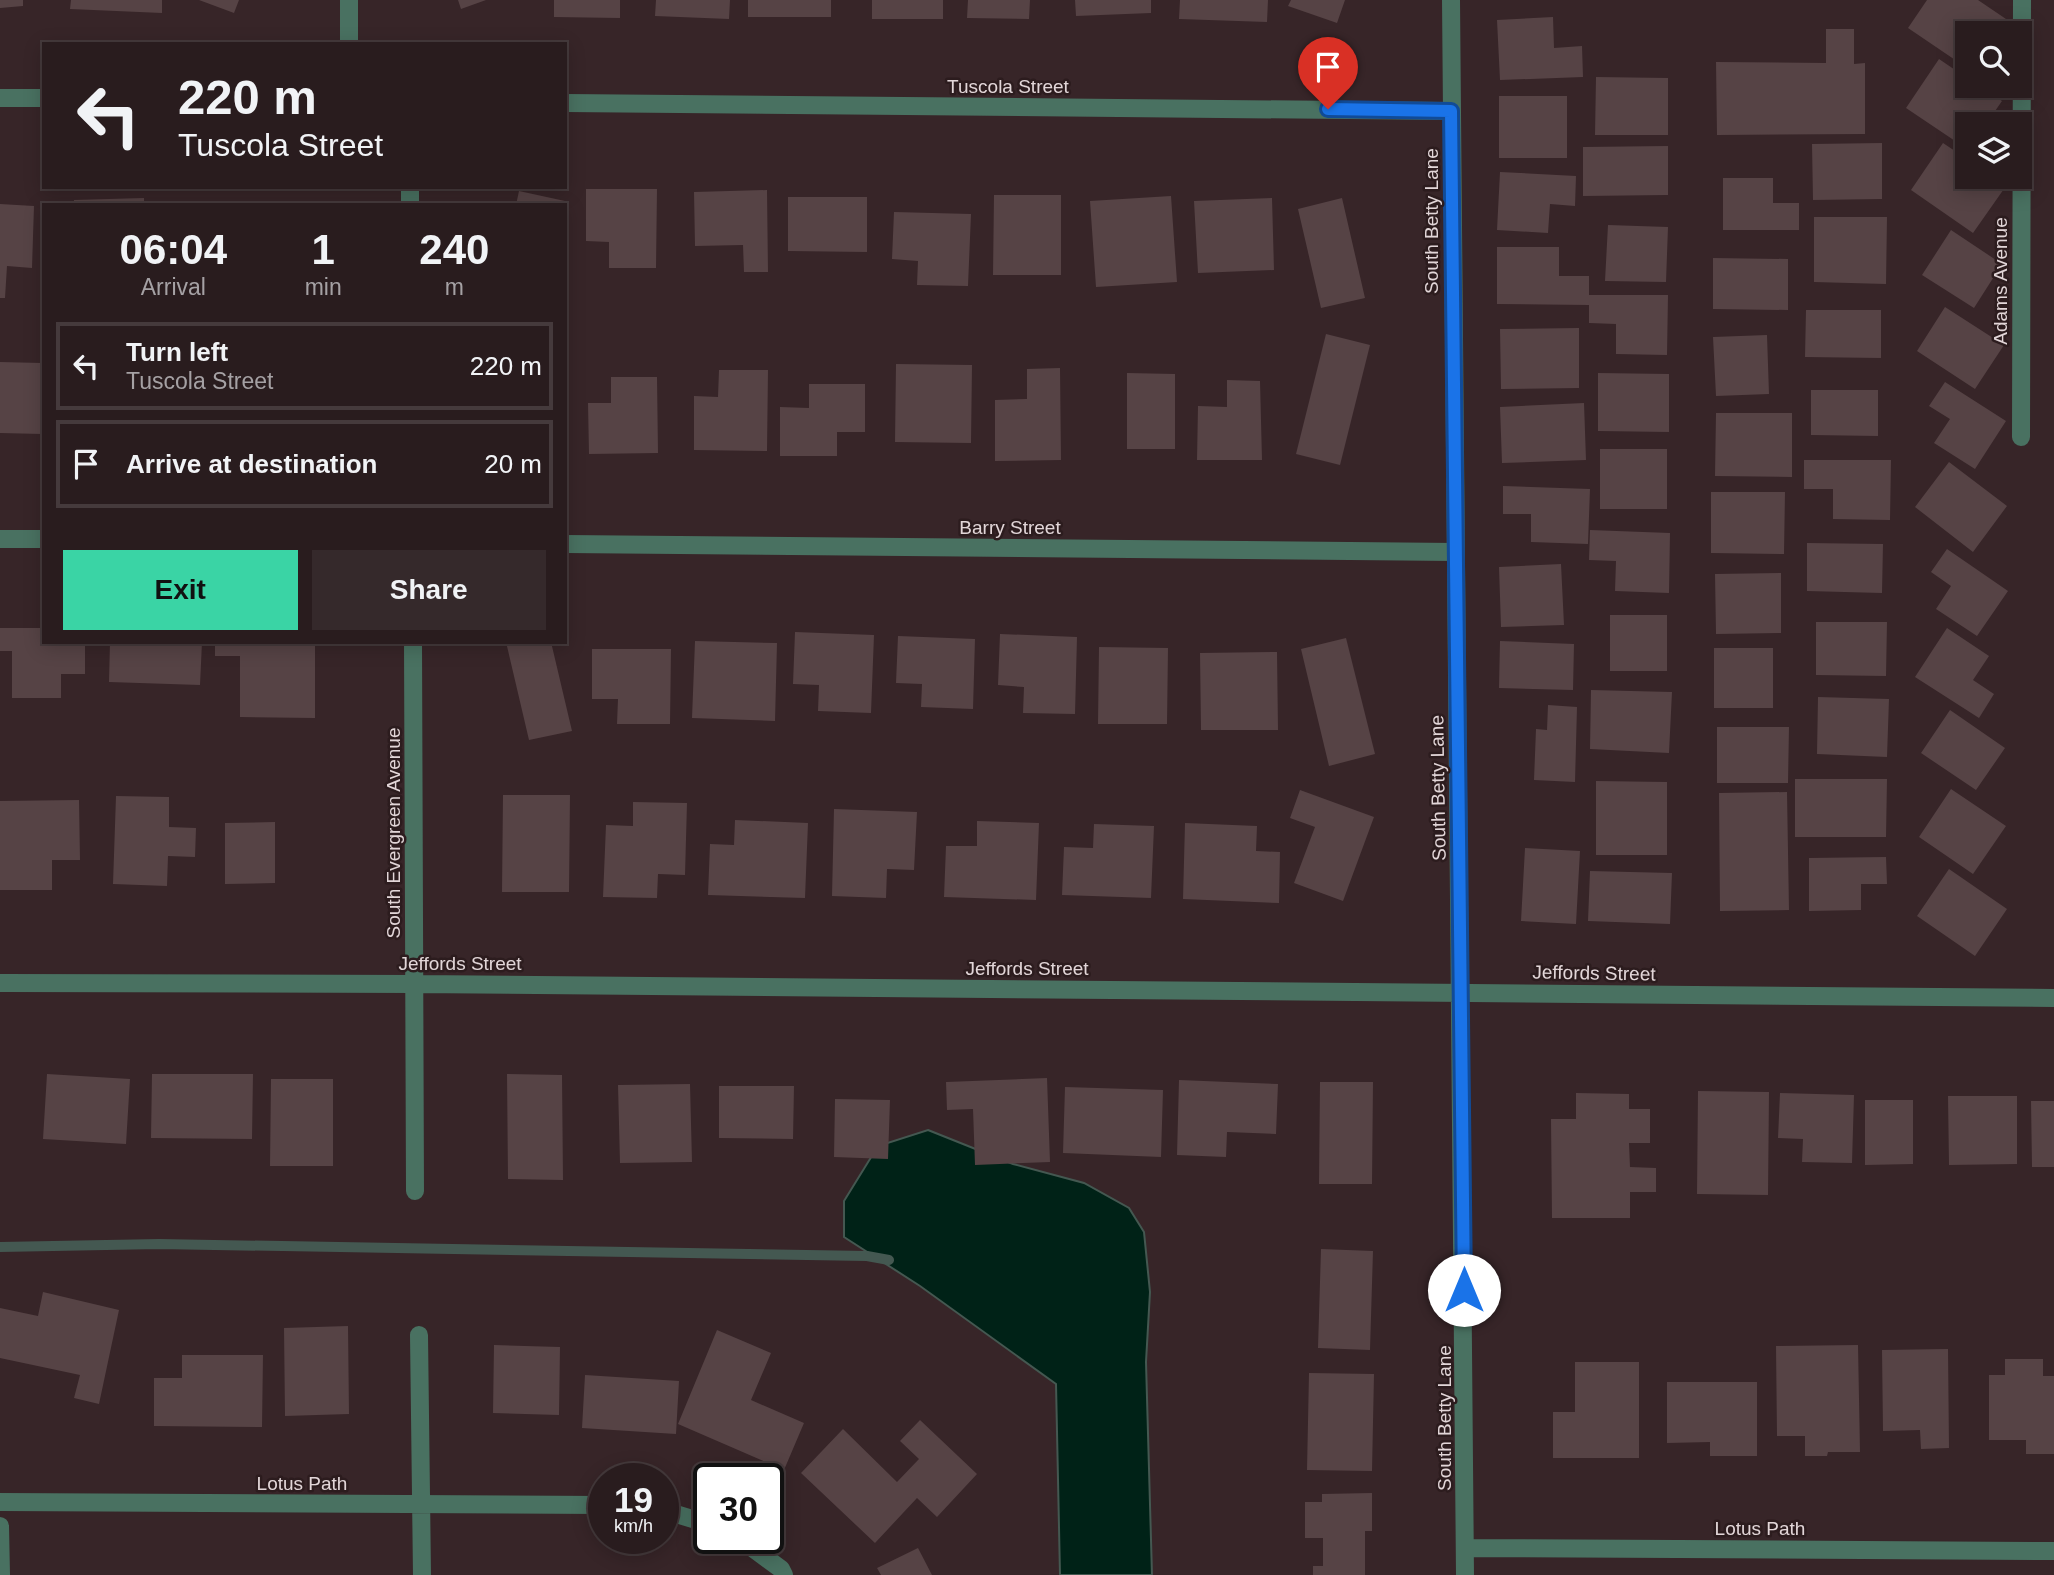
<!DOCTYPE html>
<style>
body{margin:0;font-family:Helvetica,sans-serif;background:#35292b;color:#f1f3f6;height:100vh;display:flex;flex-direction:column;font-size:26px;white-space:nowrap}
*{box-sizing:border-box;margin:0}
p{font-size:23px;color:#a5a1a4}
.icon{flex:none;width:38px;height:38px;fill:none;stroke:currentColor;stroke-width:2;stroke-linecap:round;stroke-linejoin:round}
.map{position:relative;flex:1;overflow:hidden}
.panel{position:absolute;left:42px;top:203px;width:525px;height:441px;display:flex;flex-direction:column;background:#291c1e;border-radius:0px;box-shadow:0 4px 18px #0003,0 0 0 2px #453a3c}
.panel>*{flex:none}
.banner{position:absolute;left:42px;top:42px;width:525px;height:147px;border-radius:0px;box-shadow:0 4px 18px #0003,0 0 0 2px #453a3c;background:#291c1e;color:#f1f3f6;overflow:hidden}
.buttons{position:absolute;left:1955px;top:21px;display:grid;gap:14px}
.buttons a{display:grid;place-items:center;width:77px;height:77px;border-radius:0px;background:#291c1e;box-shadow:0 4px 18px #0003,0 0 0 2px #453a3c;font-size:35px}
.speed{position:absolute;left:588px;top:1463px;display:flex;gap:14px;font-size:35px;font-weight:700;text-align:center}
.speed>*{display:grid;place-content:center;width:91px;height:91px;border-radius:50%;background:#291c1e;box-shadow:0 4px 18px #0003,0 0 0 2px #453a3c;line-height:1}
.speed small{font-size:18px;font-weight:400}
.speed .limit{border:4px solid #111;border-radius:10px;background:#fff;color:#111}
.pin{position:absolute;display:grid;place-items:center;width:60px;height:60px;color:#fff;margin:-72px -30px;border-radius:50% 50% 50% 0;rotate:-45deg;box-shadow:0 0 7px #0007}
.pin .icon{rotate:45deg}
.me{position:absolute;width:77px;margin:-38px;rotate:0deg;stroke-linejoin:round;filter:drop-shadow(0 0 5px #0008)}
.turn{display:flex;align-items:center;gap:24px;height:147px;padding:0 21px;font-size:32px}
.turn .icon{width:91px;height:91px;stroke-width:2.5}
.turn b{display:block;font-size:49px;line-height:60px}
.eta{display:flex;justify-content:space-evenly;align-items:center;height:119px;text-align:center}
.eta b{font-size:42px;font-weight:600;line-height:49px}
.button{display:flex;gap:14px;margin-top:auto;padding:14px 21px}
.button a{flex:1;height:80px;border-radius:0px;background:#3ad4a5;color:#111;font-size:28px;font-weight:600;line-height:80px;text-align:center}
.button a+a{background:#35292b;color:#f1f3f6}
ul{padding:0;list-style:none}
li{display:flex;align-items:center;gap:21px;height:88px;margin:0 14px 10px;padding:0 7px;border:4px solid #453a3c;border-radius:0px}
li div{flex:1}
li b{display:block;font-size:26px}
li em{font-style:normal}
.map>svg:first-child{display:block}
.water{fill:#002217;stroke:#445851;stroke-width:2}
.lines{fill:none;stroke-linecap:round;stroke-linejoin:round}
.stream{stroke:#445851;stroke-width:10}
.building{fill:#564345}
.minor{stroke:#497161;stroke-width:18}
.route-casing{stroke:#114b97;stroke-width:18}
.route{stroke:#1a73e8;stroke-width:12}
.labels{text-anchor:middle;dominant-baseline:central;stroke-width:5;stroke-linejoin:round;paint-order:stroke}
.street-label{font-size:19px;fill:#e2d6d8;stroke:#2c1c1e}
</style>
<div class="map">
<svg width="2054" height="1575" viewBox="0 0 2054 1575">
<rect width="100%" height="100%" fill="#372528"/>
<!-- water -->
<path class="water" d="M928,1130l85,34 71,19 45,25 15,24 6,60 -4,70 6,213h-92l-4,-191 -136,-98 -76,-49v-36l34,-55z"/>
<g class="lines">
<!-- stream -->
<path class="stream" d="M0,1247l159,-3 708,12 22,4"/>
</g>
<!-- building -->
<path class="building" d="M0,0h23v6l-23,2z
M71,0h91v13l-92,-4z
M199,0h40l-5,13z
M458,0h28l-25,9z
M554,0h66v18l-66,-1z
M656,0h74l-1,19 -74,-3z
M748,0h83v17h-83z
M872,0h71v19h-71z
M968,0h62l-1,19 -62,-1z
M1075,0h76v13l-75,3z
M1180,0h88l-1,22 -88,-3z
M1291,0h54l-8,23 -49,-17z
M1927,0h51l28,19 -10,14h-29v35l-59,-40z
M1553,17l1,31 28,-2 1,31 -83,3 -3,-60z
M1826,29h28v35l11,-1v71l-148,1 -1,-73 110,1z
M1939,59l28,19v8h12l23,15 -16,23h-19v25l-61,-41z
M1596,77l72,1v57h-73z
M1499,96h68v62h-68z
M1882,143v56l-69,1 -1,-56z
M1943,143l24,16v18h26l13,9 -33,47 -62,-43z
M1668,146v49l-85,1v-49z
M1500,172l76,4 -1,30 -25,-2 -2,29 -51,-3z
M1723,178h50v25h26v27h-76z
M586,189h71l-1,79h-47v-26l-23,-1z
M767,190l1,82h-24l-1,-27 -48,1 -1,-54z
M519,191l46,10 -1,4h-48z
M994,195h67v80h-68z
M1171,196l6,86 -81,5 -6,-86z
M788,197h79v55l-79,-1z
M144,198v7h-70v-5z
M1272,198l2,72 -76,3 -4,-72z
M1342,198l23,100 -44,10 -23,-99z
M0,204l34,2 -2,62 -25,-2 -2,32h-5z
M894,212l77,2 -3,72 -51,-1 1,-24 -26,-2z
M1814,217h73l-1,67 -72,-2z
M1608,225l60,2 -2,55 -61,-1z
M1951,230l51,34 -28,44 -52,-33z
M1497,247h62v29h30v19h79l-1,60 -51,-1v-30l-27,-1v-18l-92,-1z
M1713,258l75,1v51l-75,-1z
M1945,307l59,38 -29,44 -58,-38z
M1806,310h75v48l-76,-1z
M1579,328v60l-78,1 -1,-60z
M1326,334l44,11 -30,120 -44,-11z
M1767,335l2,59 -53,2 -3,-59z
M0,362l42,1v71l-42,-1z
M896,364l76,1 -1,78 -76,-1z
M1060,368l1,92 -66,1v-61l32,-1v-30z
M719,370h49l-1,81 -73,-1v-54l24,1z
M1127,373l48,1v75h-48z
M1598,373l71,1v58l-71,-1z
M611,377h46l1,76 -69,1 -1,-51h23z
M1227,380l33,1 2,79h-65l1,-54 29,1z
M1945,382l61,39 -31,48 -41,-26 16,-24 -21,-13z
M809,384h56v48h-28v24h-57v-49l29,1z
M1811,390h67v46l-67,-1z
M1584,403l2,57 -84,3 -2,-56z
M1716,413h76v64l-77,-1z
M1600,449h67v60h-67z
M1804,460h87l-1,60 -57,-1v-30h-29z
M1949,462l58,44 -34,46 -58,-45z
M1503,486l87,3 -2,55 -57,-2v-28h-28z
M1711,492h74l-1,62 -73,-1z
M1590,530l80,3 -1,60 -54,-2 1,-30 -27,-1z
M1807,543l76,1 -1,49 -75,-2z
M1947,549l61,42 -31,45 -41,-27 15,-23 -20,-14z
M1561,564l3,61 -63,2 -2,-60z
M1781,573v60l-65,1 -1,-60z
M1610,615h57v56h-57z
M1816,622h71l-1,54 -70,-1z
M0,628h44v14h41v32h-24v24h-49v-47h-12z
M1947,628l42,28 -16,24 21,14 -15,24 -64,-41z
M795,632l79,3 -3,78 -53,-2 1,-26 -26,-1z
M1000,634l77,3 -2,77 -52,-1 1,-26 -26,-2z
M898,636l77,3 -2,70 -52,-2 1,-23 -26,-1z
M1346,638l29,116 -46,12 -28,-117z
M695,641l82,2 -2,78 -83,-3z
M1500,641l74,3 -1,46 -74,-2z
M110,642h92l-2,43 -91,-3z
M215,642h100v76l-75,-1v-61h-25z
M506,642h45l21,89 -43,9z
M1099,647l69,1 -1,76h-69z
M1714,648h59v60h-59z
M592,649h79l-1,75h-53l1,-25h-26z
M1277,652l1,78h-77l-1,-77z
M1591,690l81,2 -3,61 -79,-4z
M1818,697l71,2 -2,58 -70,-3z
M1548,705l29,2 -2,75 -41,-2 2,-51 11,1z
M1950,710l55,38 -29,42 -55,-37z
M1717,727h72l-1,56h-71z
M1795,779h92l-1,58h-91z
M1596,781l71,1v73h-71z
M1951,789l55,37 -33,48 -54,-37z
M1300,790l74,27 -31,84 -49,-18 21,-56 -25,-9z
M1787,792l2,118 -69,1 -1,-118z
M503,795h67l-1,97h-67z
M116,796l53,1v30l27,1 -1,29 -27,-1 -1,30 -54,-2z
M79,800l1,60h-28v30h-52v-89z
M633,802l54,1 -2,72 -27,-1 -1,24 -54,-1 3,-72 27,1z
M834,809l83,3 -3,58 -27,-1 -1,29 -54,-2z
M735,820l73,3 -3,75 -97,-3 2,-51 24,1z
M977,821l62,2 -3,77 -92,-3 2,-51h31z
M275,822v61l-50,1v-61z
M1185,823l72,3 -1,25 24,1 -1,51 -96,-4z
M1094,824l60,2 -3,72 -89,-3 2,-48 29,1z
M1525,848l55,3 -4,73 -55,-3z
M1886,857l1,27h-26v26l-52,1v-53z
M1949,869l58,40 -32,47 -58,-40z
M1590,871l82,2 -2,51 -82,-3z
M47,1074l83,5 -4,65 -83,-5z
M152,1074h101l-1,65 -101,-1z
M507,1074l55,1 1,105 -55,-1z
M1047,1078l3,84 -75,3 -2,-56 -26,1 -1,-28z
M271,1079h62v87h-63z
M1179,1080l99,4 -2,50 -49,-2 -1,25 -49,-2z
M1320,1082h53l-1,102h-53z
M690,1084l2,78 -72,1 -2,-78z
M719,1086h75l-1,53 -74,-1z
M1065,1087l98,3 -2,67 -98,-4z
M1698,1091l71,1 -1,103 -71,-1z
M1576,1093l53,1v15h21v34h-21l1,24 26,1v24h-26v26h-78l-1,-99h25z
M1780,1093l74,2 -2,68 -50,-1 1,-23 -25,-1z
M1948,1096h69v68l-68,1z
M835,1099l55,1 -2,59 -54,-2z
M1865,1100h48v64l-48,1z
M2031,1101h23v66h-22z
M1321,1249l52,2 -3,99 -52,-2z
M43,1292l76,18 -20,94 -25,-6 6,-23 -80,-17v-50l38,8z
M348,1326l1,88 -64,2 -1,-88z
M717,1330l54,23 -20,47 53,23 -20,47 -106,-46z
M494,1345l66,2 -1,68 -66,-2z
M1858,1345l2,107h-32l-1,4h-22v-20h-28l-1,-90z
M1948,1349l1,99 -28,1 -1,-19 -37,1 -1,-81z
M182,1355h81l-1,72 -108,-1v-48h28z
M2005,1359h38v17h11v78h-28v-14h-37v-65h16z
M1575,1362h64v96h-86v-46h22z
M1309,1373l65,1 -2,97 -65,-1z
M585,1375l94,6 -3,53 -94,-6z
M1667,1382h90v74h-47v-14l-43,1z
M920,1420l57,54 -40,43 -20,-19 -42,45 -74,-70 42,-44 54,53 22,-23 -19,-18z
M1372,1493v38h-7v44h-52v-9h10v-28h-18v-36h17v-8z
M918,1548l14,27h-51l-4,-7z"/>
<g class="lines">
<!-- minor -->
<path class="minor" d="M1451,0c0,525 14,1050 14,1575
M349,44v-44
M0,98h44
M565,103l886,8
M410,187v18
M2021,437l1,-437
M0,539h44
M565,544l890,8
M413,642l2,549
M0,983l415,1 1639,14
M419,1335l3,240
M0,1502l604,3
M663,1510l46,14
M0,1526l1,49
M739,1538l42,31 3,6
M1465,1548l589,3"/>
</g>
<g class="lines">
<defs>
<path id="route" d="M1328,109l123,2 13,1179"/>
</defs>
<!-- route casing -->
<use href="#route" class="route-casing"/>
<!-- route -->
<use href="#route" class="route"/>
</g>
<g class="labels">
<!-- street labels -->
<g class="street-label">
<text x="1008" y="86">Tuscola Street</text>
<text transform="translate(1431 221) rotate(-90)">South Betty Lane</text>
<text transform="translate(2000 281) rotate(-90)">Adams Avenue</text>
<text x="1010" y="527">Barry Street</text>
<text transform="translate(1438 788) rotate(-91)">South Betty Lane</text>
<text transform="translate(393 833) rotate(-90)">South Evergreen Avenue</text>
<text x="460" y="963">Jeffords Street</text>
<text x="1027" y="968">Jeffords Street</text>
<text transform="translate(1594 973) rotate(1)">Jeffords Street</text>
<text transform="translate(1444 1418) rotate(-90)">South Betty Lane</text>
<text x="302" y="1483">Lotus Path</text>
<text x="1760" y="1528">Lotus Path</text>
</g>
</g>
</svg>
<div class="buttons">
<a><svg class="icon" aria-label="search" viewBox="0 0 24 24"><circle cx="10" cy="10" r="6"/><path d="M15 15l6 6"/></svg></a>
<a><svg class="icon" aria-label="layers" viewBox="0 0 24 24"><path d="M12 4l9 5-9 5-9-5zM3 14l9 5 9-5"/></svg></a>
</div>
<div class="speed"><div>19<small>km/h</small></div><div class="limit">30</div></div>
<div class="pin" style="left:1328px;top:109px;background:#d93025"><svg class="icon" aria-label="arrive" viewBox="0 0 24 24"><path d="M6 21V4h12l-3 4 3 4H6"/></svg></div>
<svg class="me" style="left:1464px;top:1290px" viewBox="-20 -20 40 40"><circle r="19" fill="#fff"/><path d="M0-13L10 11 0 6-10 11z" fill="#1a73e8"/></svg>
<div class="banner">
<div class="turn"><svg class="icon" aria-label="left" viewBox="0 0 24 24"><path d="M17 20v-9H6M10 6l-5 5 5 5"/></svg><div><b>220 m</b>Tuscola Street</div></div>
</div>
<section class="panel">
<div class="eta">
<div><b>06:04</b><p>Arrival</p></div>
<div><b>1</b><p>min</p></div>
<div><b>240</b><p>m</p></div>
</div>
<ul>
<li><svg class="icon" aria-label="left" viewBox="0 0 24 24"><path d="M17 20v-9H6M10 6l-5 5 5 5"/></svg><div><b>Turn left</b><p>Tuscola Street</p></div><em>220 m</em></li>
<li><svg class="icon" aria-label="arrive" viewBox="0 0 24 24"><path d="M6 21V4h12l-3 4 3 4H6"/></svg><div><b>Arrive at destination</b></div><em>20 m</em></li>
</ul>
<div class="button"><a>Exit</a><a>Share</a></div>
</section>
</div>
